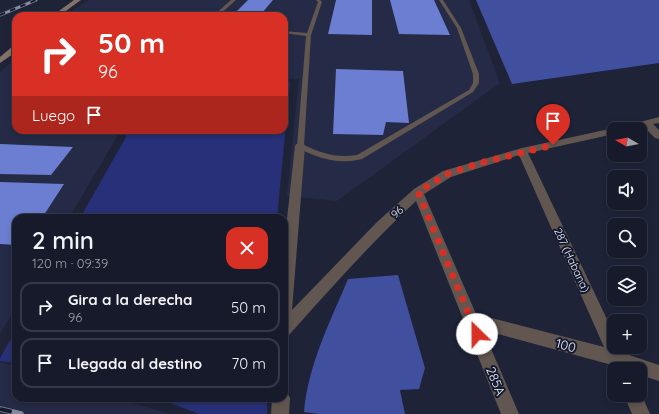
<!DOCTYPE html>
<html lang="es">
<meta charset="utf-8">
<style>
body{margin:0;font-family:Quicksand,sans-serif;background:#1f2332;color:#f1f3f6;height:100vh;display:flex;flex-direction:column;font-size:15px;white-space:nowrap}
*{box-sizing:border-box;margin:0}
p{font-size:13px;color:#9ea1a8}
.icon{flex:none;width:22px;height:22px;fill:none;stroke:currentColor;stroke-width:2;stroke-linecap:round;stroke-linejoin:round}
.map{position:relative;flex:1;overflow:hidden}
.panel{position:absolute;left:12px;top:214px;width:276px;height:188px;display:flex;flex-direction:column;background:#161a2a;border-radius:12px;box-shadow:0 2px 6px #0003,0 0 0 1px #353847}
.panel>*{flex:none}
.hud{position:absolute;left:12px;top:12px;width:276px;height:122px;border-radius:12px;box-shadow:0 2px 6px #0003,0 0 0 1px #353847;background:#d93025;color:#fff;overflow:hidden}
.needle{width:26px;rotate:279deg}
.tools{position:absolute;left:607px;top:122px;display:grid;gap:8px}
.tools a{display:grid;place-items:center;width:40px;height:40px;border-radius:8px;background:#161a2a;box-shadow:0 2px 6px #0003,0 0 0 1px #353847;font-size:20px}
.pin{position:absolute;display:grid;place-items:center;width:34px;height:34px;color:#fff;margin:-41px -17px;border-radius:50% 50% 50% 0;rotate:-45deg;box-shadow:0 0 4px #0007}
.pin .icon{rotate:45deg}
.me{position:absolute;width:44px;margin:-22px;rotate:337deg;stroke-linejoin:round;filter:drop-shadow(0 0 3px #0008)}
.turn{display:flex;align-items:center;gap:14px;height:84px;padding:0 20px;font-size:18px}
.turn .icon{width:52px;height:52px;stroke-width:2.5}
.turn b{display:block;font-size:28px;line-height:34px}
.then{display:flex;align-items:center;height:38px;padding:0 20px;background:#0003;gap:8px;font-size:15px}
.round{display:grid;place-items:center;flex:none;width:42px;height:42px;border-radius:12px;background:#1f2332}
.head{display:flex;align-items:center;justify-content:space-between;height:68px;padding:0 20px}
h1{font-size:24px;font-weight:600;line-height:30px}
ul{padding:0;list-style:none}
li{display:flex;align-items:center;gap:12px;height:50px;margin:0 8px 6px;padding:0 12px;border:2px solid #353847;border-radius:12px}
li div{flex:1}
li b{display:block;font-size:15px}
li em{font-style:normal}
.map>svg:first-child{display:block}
.built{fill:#252b46}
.green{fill:#273079}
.forest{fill:#414f9f}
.building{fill:#6b7ed2}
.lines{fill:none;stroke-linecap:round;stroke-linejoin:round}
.service{fill:#625750;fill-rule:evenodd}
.minor{fill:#625750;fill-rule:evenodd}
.secondary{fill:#847268;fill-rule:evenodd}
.rail-far1-casing{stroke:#85899b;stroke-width:3}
.rail-casing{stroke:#85899b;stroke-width:5.5}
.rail-far1{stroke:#151a2e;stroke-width:2;stroke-dasharray:5.5;stroke-linecap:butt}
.rail{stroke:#151a2e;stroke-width:4;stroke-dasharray:12;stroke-linecap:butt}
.route{stroke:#d93025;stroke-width:7;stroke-dasharray:0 12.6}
.labels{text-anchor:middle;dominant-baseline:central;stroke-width:4;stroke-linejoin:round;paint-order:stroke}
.street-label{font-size:11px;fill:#e9edfc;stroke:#151a2e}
.near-street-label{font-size:13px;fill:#e9edfc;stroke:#151a2e}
</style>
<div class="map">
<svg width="659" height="414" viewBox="0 0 659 414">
<rect width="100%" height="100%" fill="#1e2338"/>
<!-- built -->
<path class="built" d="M89,0h380l31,83 -163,118 -50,-5 12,-117 -15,-1v-62h-220z
M16,58v72h105l-52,88h-53v89l-16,27v-262z
M0,362l16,5v31h100l53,16h-169z"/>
<!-- green -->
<path class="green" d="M284,83h6l-13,135h-197l50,-88h154z
M16,330v33l-16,-2v-3z
M157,398h110v16h-68z"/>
<!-- forest -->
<path class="forest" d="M476,0h183v63l-147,21z
M398,275l27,93 -6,21 -19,1 5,24h-86l-15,-2c4,-47 26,-90 44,-133z"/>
<!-- building -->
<path class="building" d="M248,0h25l-11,13 -7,-1 -4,4h-19z
M336,0h36v35l-44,-1z
M390,0h44l16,35 -51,-1z
M336,69l67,2 6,52 -23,-1 -3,13 -50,-1z
M0,144l73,3 -22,28 -51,-1z
M0,182l64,2 -22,34h-26v27l-16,-1z"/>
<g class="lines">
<!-- service -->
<path class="service" d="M231,0h5l-18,16h-5z
M316,0h4l2,2 -11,33 -7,110c19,9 32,13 53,10l112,-65 4,-7v-9l-16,-46 -18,-28h4l18,28 18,46v9l-6,9 -111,67c-24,6 -44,-1 -64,-11l-1,-2 9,-110 -22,-3v-2l23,2 11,-31z"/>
<!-- minor -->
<path class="minor" d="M659,117v6l-6,1 6,6v9l-4,-1 -11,-11 -8,2h-17l2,-2z
M614,128l4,1h-4v5l-86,19 86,181v13h6l3,6 36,12v16l-19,-6v-6l-26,1 -2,-5 -129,-35 36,84h-18l-85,-213c-45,42 -86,88 -127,134l-5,3v-92l11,-100 1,-2h8l1,2 -13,164 85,-88 37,-33 29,-18 79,-23zM519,155l85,192 -128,-33 -52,-120 27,-17z
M284,391l3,1 3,6 -1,16h-18l1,-16h12z
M640,391l10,23h-18l-8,-19h16z"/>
<!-- secondary -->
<path class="secondary" d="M74,0h7l-22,16h-7z
M13,46h3v6l-16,11v-6z"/>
<defs>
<path id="rail-far1" d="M0,15l36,-15"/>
<path id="rail" d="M0,409l21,5"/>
</defs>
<!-- rail-far1 casing -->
<use href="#rail-far1" class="rail-far1-casing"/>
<!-- rail casing -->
<use href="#rail" class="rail-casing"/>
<!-- rail-far1 -->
<use href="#rail-far1" class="rail-far1"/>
<!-- rail -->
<use href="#rail" class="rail"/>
</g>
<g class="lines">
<!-- route -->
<path class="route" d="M477,334l-59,-142 29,-18 33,-11 73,-18"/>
</g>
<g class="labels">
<!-- street labels -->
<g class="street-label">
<text transform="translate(397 212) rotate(-42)">96</text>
<text transform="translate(572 260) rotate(65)">287 (Habana)</text>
</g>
<!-- near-street labels -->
<g class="near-street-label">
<text transform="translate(566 345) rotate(15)">100</text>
<text transform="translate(496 381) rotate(68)">285A</text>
</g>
</g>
</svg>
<div class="tools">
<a><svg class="needle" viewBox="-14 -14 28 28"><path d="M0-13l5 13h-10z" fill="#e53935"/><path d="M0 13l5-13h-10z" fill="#9ea1a8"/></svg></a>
<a><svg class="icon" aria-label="sound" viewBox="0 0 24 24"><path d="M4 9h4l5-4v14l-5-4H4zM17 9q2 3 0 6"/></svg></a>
<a><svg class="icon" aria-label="search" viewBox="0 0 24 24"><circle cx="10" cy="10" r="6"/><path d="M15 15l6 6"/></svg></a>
<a><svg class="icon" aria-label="layers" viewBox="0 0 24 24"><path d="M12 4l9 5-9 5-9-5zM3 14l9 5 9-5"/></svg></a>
<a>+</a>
<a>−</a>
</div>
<div class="pin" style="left:553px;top:145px;background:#d93025"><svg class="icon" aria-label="arrive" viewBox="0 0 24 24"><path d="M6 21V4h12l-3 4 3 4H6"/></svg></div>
<svg class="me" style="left:477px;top:334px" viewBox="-20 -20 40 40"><circle r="19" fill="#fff"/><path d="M0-13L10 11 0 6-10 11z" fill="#d93025"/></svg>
<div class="hud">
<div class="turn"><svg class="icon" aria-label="right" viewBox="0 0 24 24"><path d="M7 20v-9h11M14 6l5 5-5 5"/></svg><div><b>50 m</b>96</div></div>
<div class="then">Luego<svg class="icon" aria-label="arrive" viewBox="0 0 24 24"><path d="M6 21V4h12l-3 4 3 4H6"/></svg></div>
</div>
<section class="panel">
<div class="head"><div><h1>2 min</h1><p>120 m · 09:39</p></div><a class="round" style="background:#d93025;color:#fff"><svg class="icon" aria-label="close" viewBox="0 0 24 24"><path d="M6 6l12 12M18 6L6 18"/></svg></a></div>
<ul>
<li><svg class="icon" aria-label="right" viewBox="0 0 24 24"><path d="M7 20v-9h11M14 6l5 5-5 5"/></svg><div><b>Gira a la derecha</b><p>96</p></div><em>50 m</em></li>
<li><svg class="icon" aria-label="arrive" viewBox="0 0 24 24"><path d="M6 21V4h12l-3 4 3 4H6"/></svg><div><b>Llegada al destino</b></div><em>70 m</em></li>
</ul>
</section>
</div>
